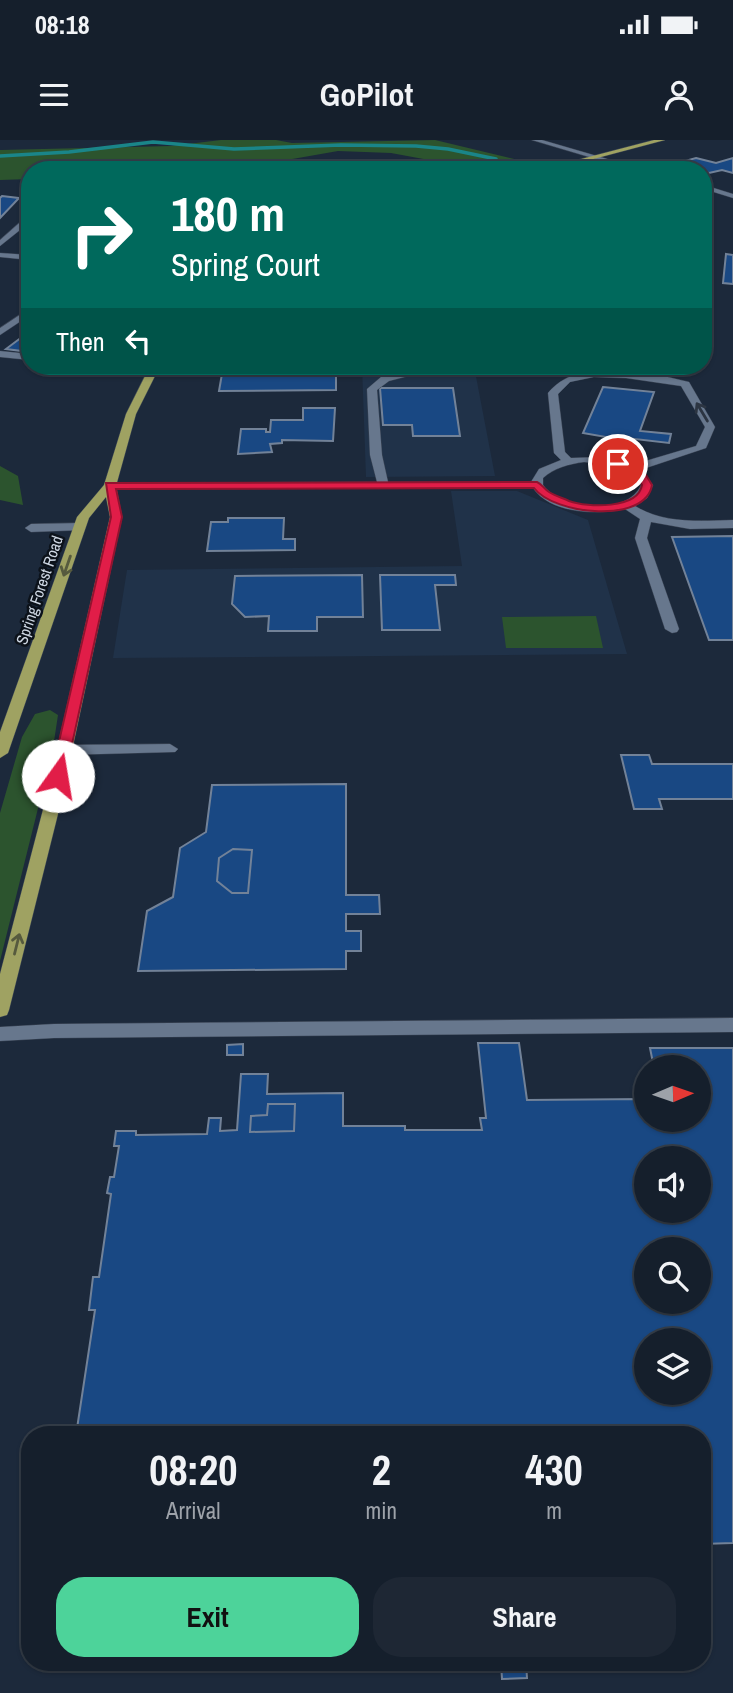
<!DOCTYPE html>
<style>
body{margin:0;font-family:"Archivo Narrow",sans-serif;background:#1e2734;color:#f1f3f6;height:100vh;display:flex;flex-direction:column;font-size:26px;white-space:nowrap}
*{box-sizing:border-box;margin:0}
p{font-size:23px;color:#9da2a9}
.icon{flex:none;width:38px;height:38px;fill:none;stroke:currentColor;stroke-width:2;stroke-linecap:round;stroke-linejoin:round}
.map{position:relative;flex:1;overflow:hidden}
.panel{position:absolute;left:21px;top:1286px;width:690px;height:245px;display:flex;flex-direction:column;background:#151f2c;border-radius:28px;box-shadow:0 2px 5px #0004,0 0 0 2px #343d48}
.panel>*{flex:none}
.hud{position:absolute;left:21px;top:21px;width:691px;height:214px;border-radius:28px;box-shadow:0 2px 5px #0004,0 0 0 2px #343d48;background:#00695c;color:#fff;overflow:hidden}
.needle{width:46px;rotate:88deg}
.tools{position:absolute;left:634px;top:915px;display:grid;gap:14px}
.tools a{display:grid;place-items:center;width:77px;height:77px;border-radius:50%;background:#151f2c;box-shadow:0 2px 5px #0004,0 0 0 2px #343d48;font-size:35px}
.pin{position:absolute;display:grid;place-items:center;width:60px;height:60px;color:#fff;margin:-30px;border:4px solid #fff;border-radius:50%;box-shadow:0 2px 7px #0007}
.me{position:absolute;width:77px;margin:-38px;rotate:13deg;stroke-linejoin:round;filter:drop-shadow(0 0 5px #0008)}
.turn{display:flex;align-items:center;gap:24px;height:147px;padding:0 35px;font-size:32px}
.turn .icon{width:91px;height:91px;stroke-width:2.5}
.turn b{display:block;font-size:49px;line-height:60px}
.then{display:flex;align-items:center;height:66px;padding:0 35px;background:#0003;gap:14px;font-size:26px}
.eta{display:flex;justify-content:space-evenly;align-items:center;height:119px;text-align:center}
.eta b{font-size:42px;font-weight:700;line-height:49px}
.button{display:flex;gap:14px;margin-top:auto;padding:14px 35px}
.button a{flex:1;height:80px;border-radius:28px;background:#4dd39a;color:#111;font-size:28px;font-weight:700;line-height:80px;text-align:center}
.button a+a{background:#1e2734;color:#f1f3f6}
.status{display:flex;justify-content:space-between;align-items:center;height:49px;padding:0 35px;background:#151f2c;direction:ltr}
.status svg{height:19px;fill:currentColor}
header{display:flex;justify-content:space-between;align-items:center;height:91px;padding:0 35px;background:#151f2c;font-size:32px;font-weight:700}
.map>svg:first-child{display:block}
.built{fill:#203249}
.green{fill:#2c542e}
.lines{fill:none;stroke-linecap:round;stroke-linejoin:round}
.stream{stroke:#1a8589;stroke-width:3.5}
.building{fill:#194883;stroke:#728298;stroke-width:2;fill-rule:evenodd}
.minor-casing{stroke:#3a4454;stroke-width:1}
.major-casing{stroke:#3a4454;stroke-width:1}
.minor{fill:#67778d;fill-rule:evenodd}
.major{fill:#9fa262;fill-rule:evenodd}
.oneway{stroke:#2c3542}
.oneway2{stroke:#565a3e}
.route{fill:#e11d48;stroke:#92132f;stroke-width:2}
.labels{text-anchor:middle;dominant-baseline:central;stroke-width:5;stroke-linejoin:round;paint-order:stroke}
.far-street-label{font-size:16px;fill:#ced7e3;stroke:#0c121a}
</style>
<div class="status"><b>08:18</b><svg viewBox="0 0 49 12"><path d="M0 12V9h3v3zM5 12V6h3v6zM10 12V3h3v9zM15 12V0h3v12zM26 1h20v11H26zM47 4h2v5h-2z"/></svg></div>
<header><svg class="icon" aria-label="menu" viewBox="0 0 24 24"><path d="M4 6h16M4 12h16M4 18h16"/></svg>GoPilot<svg class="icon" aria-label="person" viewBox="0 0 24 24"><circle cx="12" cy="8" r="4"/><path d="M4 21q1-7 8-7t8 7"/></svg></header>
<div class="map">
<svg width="733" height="1553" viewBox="0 0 733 1553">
<rect width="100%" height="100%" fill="#1c293b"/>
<!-- built -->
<path class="built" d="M362,226h112l21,110 -129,1z
M451,351h66l71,29 39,134 -514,4 14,-88 335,-4z"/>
<!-- green -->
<path class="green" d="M221,0h55l16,3 143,-3 92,22 -29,8h-15l-92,-17 -53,-2 -86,15 -39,-2 -56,6h-127v9l-30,1v-30l171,-4z
M0,326l18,10 5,29 -23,-5z
M596,476l7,32h-97l-4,-31z
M50,570l8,5 -5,33 -53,213v-148l22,-76 13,-23z"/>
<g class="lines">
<!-- stream -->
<path class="stream" d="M0,16l69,-4 84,-10 81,7 107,-4 75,1 32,3 48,10"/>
</g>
<!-- building -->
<path class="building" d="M696,18l20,5 17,-5v15l-11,-3 -13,3 -35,-9z
M342,20h14l45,10h-64l-14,-4z
M412,20l38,8 3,2h-21l-29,-6z
M2,56l17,2 -19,20v-20z
M726,114l7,1v29l-10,-1z
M30,191v21l-24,-3z
M252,226h96v2h-12v22l-117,1 4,-23h29z
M603,247l51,5 -14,39 31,3 -2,9 -51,-6 -1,2 -34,-6z
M380,248h73l7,48h-47l-1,-11h-29z
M303,268h32l-2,33 -51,-1v3l-12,1 2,8 -34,2 3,-25h25v3h4l1,-12h32z
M228,378h56l-1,21h12v11l-88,1 4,-29h17z
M733,396v104h-24l-37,-103z
M362,435l1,42h-46v14h-49l1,-15 -24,1 -13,-13 3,-28z
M380,435h75l1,10h-21l5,45h-58z
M621,615h28l3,9h81v35h-74l3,10h-28z
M346,644v111h33l1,19h-34v17h15v20h-15v18l-208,2 9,-60 26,-14 7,-49 26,-16 6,-47zM233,709l19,1 -4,43h-16l-15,-12 2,-23z
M233,709l19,1 -4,43h-16l-15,-12 2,-23z
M478,903h41l8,57 119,-1v21h52v-52h-44l-4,-20h83v495l-31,1v-109h-626l19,-125h-6l4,-33h6l12,-83 -4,-1 3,-16h4l5,-31h-5l2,-15h20v4l71,-1 2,-16h12l-1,13 17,-1 4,-56h27l-1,20 76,-1v33h62v4h77l-2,-12h6zM268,964h27l-1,27 -44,1 1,-16 16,-1zM646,1018h52v53h-52zM646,1110h52v52h-52zM646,1200h52v53h-52z
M243,904v11h-16v-10z
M268,964h27l-1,27 -44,1 1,-16 16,-1z
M501,1522h25l1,16 -25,1z"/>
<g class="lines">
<defs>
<path id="minor" d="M532,0h10l103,30h-12z
M704,45l29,9v4l-29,-9z
M27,76h3v6l-30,24v-6z
M0,113l30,2v5l-30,-3z
M30,168v7l-30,20v-7z
M0,211l30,3v6l-30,-3z
M425,226l3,1v4l-39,10 -12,9 5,65 6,27h143l8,-13 22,-9 -7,-7 -6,-60c31,-38 99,-21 141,-11l26,45 -9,21 -66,22 13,15 -6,13 -12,8c29,18 65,15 98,14v8l-43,1 -39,-7 -4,16 32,91 -2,3 -5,1 -7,-4 -30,-91 5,-19 -15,-10c-28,6 -74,5 -92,-21l-423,1 -6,-3 6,-3 267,-1 -7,-27 -3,-66 14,-12zM594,237l32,1 55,8 24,41 -9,19 -64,19 -30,-8 -31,1 -6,-6 -7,-58 12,-12zM584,322c22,2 43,4 57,23 -14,32 -80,25 -98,0v-7c11,-10 26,-14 41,-16z
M79,383l6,4 -2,3 -52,2 -6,-4 6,-4z
M170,604l8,5 -3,3 -111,3 -8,-5 8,-5z
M733,878v14l-679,6 -54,3v-14l54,-3z"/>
<path id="major" d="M654,0h11l-113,30h-13z
M150,226h10l-24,48 -20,72 6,31 -61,285 -52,208 -2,5 -7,2v-43l45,-172 65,-285 -4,-20 -17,21 -81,235 -8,5v-26l77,-215 27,-32 22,-71z"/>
</defs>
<!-- minor casing -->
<use href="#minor" class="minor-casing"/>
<!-- major casing -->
<use href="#major" class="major-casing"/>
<!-- minor -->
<use href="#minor" class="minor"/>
<!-- major -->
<use href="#major" class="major"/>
</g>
<!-- one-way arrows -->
<defs><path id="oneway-shaft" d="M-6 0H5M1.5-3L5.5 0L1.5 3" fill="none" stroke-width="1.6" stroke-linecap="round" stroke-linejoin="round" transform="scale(1.75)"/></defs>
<use class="oneway" href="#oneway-shaft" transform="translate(702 272) rotate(-121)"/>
<g class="oneway2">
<use href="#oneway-shaft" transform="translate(67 426) rotate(109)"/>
<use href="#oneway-shaft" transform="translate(17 804) rotate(-76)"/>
</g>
<!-- route -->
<path class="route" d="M618,321l28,14 6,10c-6,39 -98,30 -118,3l-418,1 6,28 -57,259 -7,4 -7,-4 60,-259 -5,-34 431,-1c5,2 7,7 12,10 6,4 14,6 20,9 19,7 69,8 73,-16l-4,-6 -24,-13 -1,-2z"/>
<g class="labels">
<!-- far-street labels -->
<g class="far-street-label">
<text transform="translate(39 450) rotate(-71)">Spring Forest Road</text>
</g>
</g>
</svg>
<div class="tools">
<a><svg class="needle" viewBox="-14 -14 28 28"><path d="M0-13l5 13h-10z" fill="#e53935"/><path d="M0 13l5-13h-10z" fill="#9da2a9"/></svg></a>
<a><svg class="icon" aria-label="sound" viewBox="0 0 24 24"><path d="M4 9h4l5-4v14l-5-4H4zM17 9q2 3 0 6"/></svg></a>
<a><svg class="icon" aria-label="search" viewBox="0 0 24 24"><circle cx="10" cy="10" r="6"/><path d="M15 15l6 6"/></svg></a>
<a><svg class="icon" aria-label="layers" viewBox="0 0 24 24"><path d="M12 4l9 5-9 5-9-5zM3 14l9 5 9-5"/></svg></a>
</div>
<div class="pin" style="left:618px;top:324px;background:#d93025"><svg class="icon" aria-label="arrive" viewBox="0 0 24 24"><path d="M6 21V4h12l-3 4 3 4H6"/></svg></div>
<svg class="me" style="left:58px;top:636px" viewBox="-20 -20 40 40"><circle r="19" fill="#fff"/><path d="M0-13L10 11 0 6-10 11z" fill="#e11d48"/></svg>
<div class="hud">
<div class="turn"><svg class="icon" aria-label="right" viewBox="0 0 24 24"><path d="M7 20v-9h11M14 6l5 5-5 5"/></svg><div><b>180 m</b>Spring Court</div></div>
<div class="then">Then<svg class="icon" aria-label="left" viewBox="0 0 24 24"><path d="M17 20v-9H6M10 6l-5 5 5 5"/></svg></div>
</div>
<section class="panel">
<div class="eta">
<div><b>08:20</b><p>Arrival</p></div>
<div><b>2</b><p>min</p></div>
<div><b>430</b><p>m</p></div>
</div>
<div class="button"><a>Exit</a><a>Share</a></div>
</section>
</div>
